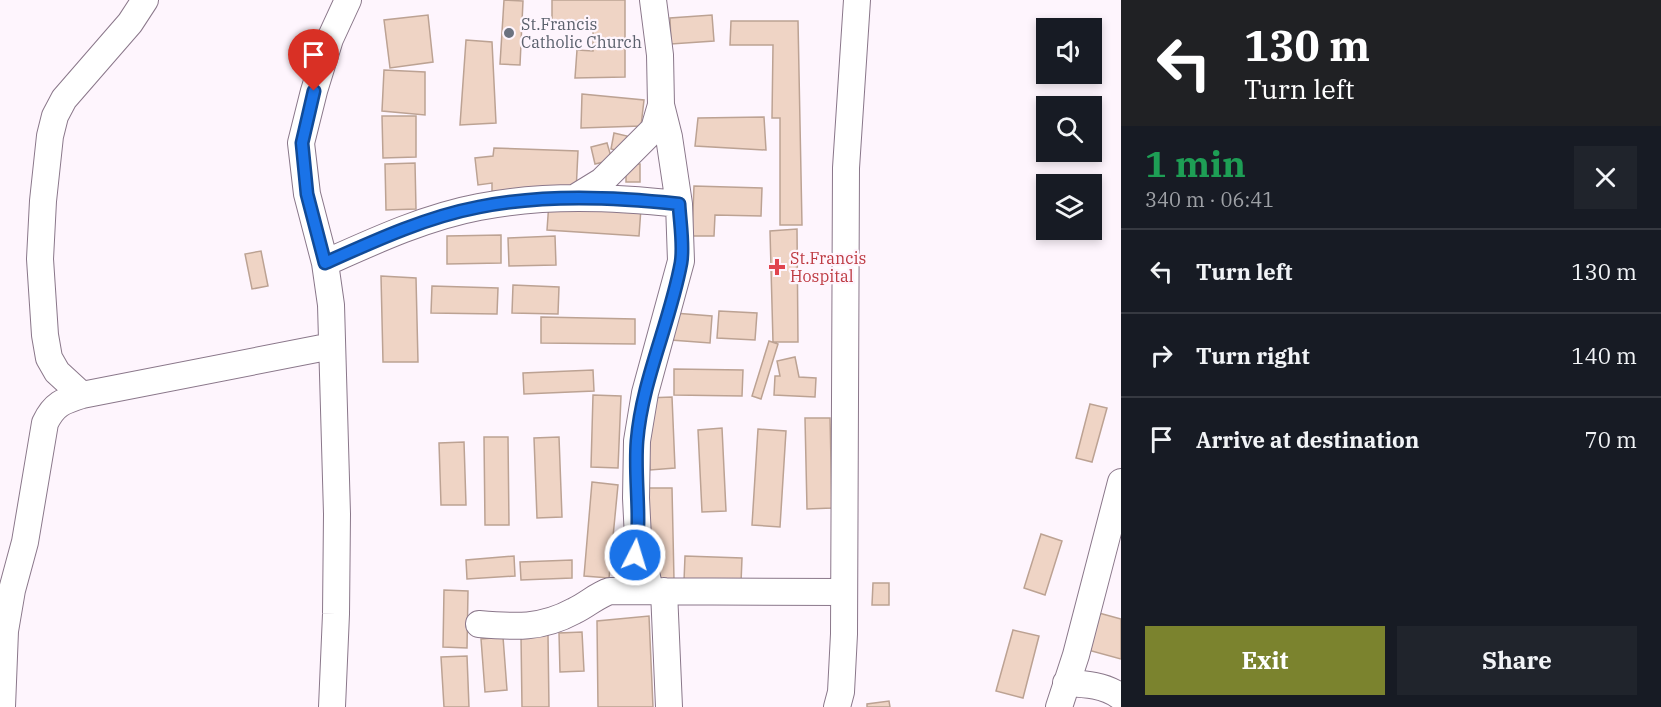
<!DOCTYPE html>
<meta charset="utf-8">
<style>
body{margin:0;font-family:"IBM Plex Serif",serif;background:#20242c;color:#f1f3f6;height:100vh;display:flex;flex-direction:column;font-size:22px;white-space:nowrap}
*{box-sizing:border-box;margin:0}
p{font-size:20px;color:#9ea1a6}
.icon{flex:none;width:33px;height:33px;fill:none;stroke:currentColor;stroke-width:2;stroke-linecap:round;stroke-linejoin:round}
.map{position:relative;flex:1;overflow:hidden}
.drawer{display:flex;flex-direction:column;background:#171b24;width:540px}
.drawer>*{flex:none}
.guide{background:#202124;color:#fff;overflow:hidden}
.controls{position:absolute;left:1036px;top:18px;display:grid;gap:12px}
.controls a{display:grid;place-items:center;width:66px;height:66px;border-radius:0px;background:#171b24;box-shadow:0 3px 9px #0003;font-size:30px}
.pin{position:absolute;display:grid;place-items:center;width:51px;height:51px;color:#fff;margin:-62px -26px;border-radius:50% 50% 50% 0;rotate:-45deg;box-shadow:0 0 6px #0007}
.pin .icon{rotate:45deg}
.me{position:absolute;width:66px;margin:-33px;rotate:5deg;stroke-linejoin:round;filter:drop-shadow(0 0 4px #0008)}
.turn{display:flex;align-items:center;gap:21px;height:126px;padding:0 24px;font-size:27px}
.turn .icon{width:78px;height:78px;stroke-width:2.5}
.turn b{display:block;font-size:42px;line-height:51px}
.round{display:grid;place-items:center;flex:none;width:63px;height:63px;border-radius:0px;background:#20242c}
.summary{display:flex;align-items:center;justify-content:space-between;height:102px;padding:0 24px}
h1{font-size:36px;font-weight:800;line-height:45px;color:#1e9e55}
.action{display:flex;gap:12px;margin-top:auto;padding:12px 24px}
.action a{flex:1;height:69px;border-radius:0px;background:#7b832e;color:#fff;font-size:24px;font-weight:800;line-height:69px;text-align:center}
.action a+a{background:#20242c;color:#f1f3f6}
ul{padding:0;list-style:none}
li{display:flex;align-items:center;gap:18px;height:84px;padding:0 24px;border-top:2px solid #363941}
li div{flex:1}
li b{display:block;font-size:22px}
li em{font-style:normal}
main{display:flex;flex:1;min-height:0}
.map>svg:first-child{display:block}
.building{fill:#efd4c5;stroke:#bca293;stroke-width:1.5}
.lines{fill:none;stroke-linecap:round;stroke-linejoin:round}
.minor-casing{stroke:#8a778a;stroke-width:28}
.minor{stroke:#fff;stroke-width:26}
.route-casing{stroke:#114b97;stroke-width:15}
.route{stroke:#1a73e8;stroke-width:10}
.worship-dot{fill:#6b7280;stroke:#fef5fd;stroke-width:2}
.health-dot{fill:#e0444e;stroke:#fef5fd;stroke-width:2}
.labels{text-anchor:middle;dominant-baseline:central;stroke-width:4.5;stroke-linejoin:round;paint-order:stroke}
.worship-label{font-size:16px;fill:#5b616d;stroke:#fef5fd;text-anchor:start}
.health-label{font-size:16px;fill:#be3a42;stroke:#fef5fd;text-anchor:start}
</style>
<main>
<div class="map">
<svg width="1121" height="707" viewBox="0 0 1121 707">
<rect width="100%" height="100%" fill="#fef5fd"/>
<!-- building -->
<path class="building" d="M504,0l19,1 -3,64 -20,-1z
M552,0h73v77l-50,1 2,-28 16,1v-30h-41z
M428,15l5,47 -43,6 -6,-48z
M712,15l2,26 -43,3 -1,-26z
M731,21h67l4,204h-22v-107h-8l1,-73h-43z
M466,40l26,2 4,81 -36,2z
M384,70l41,2v43l-43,-4z
M582,94l62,6 -3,26 -60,2z
M382,116h34v41l-33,1z
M764,117l2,33 -71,-4 3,-28z
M614,133l13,3 -3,16 -13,-3z
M607,143l5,17 -17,4 -4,-17z
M494,148l84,3 -2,41 -84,-1v-8l-14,2 -3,-27 18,-2z
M415,163l1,46 -30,1 -1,-46z
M626,164h14v18h-14z
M694,186l68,2 -1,28 -46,-1 -1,21h-22z
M549,202l92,6 -2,28 -92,-6z
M797,229l1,113h-25l-3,-111z
M501,235v28l-54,1v-28z
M555,236l1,29 -47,1 -1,-28z
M261,251l7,35 -16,3 -7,-35z
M381,276l35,2 2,84h-35z
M513,285l46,2 -1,27 -46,-1z
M432,286l66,2 -1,26 -66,-1z
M719,311l38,2 -2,27 -38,-2z
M674,313l38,3 -2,27 -39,-3z
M541,317l94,2v25l-94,-1z
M769,341l9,3 -17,55 -9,-3z
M795,357l4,20 17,1 -1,19 -41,-2 1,-19h5l-3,-15z
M674,369l69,1 -1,26 -68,-1z
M593,370l1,21 -70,3 -1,-21z
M593,395l28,1 -3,72 -27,-1z
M672,397l3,71 -25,2 -4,-72z
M1090,404l17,4 -15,54 -16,-4z
M805,418h25l2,90 -25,1z
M722,428l4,83 -24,1 -4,-82z
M758,429l28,2 -6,96 -28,-2z
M484,437h24l1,88h-24z
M559,437l3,80 -25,1 -3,-80z
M464,442l2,63h-25l-2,-62z
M592,482l26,3 -9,93 -25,-2z
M647,488h25l2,92 -26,1z
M1041,534l21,7 -17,54 -21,-7z
M514,556l1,20 -48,3 -1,-19z
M685,556l57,2 -1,25 -57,-2z
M572,560v18l-51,2 -1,-18z
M873,583h16v22h-17z
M444,590l24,1 -1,57 -24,-1z
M1099,613l22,6v40l-33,-9z
M649,616l4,91h-55l-1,-86z
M1013,630l26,6 -16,62 -27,-7z
M582,632l2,39 -24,1 -1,-39z
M548,635l1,72h-27l-1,-71z
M503,637l4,53 -22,2 -4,-53z
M467,656l2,51h-25l-3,-50z
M889,701l1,6h-23v-3z"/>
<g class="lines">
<defs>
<path id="minor" d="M576,197l26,-16 52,-52 7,-24 -1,-50 -7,-55
M325,263c49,-22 101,-46 154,-56 66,-13 134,-10 200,-3
M82,395l-25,-23 -8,-14 -4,-23 -5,-76 3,-58 7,-65 5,-20 9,-17 66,-76 15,-23
M650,590l-12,-52 -2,-40 1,-57 8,-48 36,-132 -2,-57 -10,-67 -8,-32
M664,591l5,116
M479,624c36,3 62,5 95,-13 13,-6 23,-16 36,-20l233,1
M1066,683c20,1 39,2 55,14
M2,707l3,-76 7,-41 13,-48 20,-119c9,-19 18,-22 37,-28l250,-49
M332,707l4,-93 1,-100 -6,-209 -6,-42 -18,-69 -6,-51 13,-52 16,-52 18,-39
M837,707l4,-15 3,-58 2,-466 11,-168
M1059,707l17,-52 45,-173"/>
</defs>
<!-- minor casing -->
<use href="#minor" class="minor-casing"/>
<!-- minor -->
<use href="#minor" class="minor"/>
</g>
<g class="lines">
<defs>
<path id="route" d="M314,91l-12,52 5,51 18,69c49,-22 101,-46 154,-56 66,-13 134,-10 200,-3 1,19 5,41 2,59 -11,60 -39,117 -44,178 -3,38 5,77 -2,114"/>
</defs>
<!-- route casing -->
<use href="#route" class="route-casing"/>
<!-- route -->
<use href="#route" class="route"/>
</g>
<!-- markers -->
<circle class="worship-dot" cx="509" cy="33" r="6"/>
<path class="health-dot" d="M774 258h6v6h6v6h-6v6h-6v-6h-6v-6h6z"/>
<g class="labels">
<!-- worship labels -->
<g class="worship-label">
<text x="521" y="24">St.Francis<tspan x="521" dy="18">Catholic Church</tspan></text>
</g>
<!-- health labels -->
<g class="health-label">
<text x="790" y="258">St.Francis<tspan x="790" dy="18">Hospital</tspan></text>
</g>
</g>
</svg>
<div class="controls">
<a><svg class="icon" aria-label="sound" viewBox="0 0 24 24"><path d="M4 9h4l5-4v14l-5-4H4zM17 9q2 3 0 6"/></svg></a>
<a><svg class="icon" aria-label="search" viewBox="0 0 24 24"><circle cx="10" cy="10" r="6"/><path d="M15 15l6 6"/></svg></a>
<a><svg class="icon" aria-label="layers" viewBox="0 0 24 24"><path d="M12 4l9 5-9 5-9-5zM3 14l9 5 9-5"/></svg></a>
</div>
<div class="pin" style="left:314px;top:91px;background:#d93025"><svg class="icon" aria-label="arrive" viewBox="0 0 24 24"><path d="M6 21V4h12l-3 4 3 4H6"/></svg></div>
<svg class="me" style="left:635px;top:555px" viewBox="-20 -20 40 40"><circle r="17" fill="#1a73e8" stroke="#fff" stroke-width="3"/><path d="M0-11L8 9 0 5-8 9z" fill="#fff"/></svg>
</div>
<section class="drawer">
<div class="guide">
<div class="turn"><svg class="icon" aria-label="left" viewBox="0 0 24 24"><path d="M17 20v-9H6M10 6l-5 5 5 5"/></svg><div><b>130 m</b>Turn left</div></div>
</div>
<div class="summary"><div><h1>1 min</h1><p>340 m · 06:41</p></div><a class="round"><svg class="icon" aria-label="close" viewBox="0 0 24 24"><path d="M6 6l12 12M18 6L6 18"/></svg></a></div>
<ul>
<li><svg class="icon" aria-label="left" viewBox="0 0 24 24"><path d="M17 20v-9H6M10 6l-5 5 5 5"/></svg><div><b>Turn left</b></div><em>130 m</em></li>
<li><svg class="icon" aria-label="right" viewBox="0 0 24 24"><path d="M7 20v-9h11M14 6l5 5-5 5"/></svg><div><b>Turn right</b></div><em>140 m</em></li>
<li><svg class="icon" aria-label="arrive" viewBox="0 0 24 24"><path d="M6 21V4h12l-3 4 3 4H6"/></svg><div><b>Arrive at destination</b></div><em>70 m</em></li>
</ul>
<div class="action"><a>Exit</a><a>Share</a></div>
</section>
</main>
